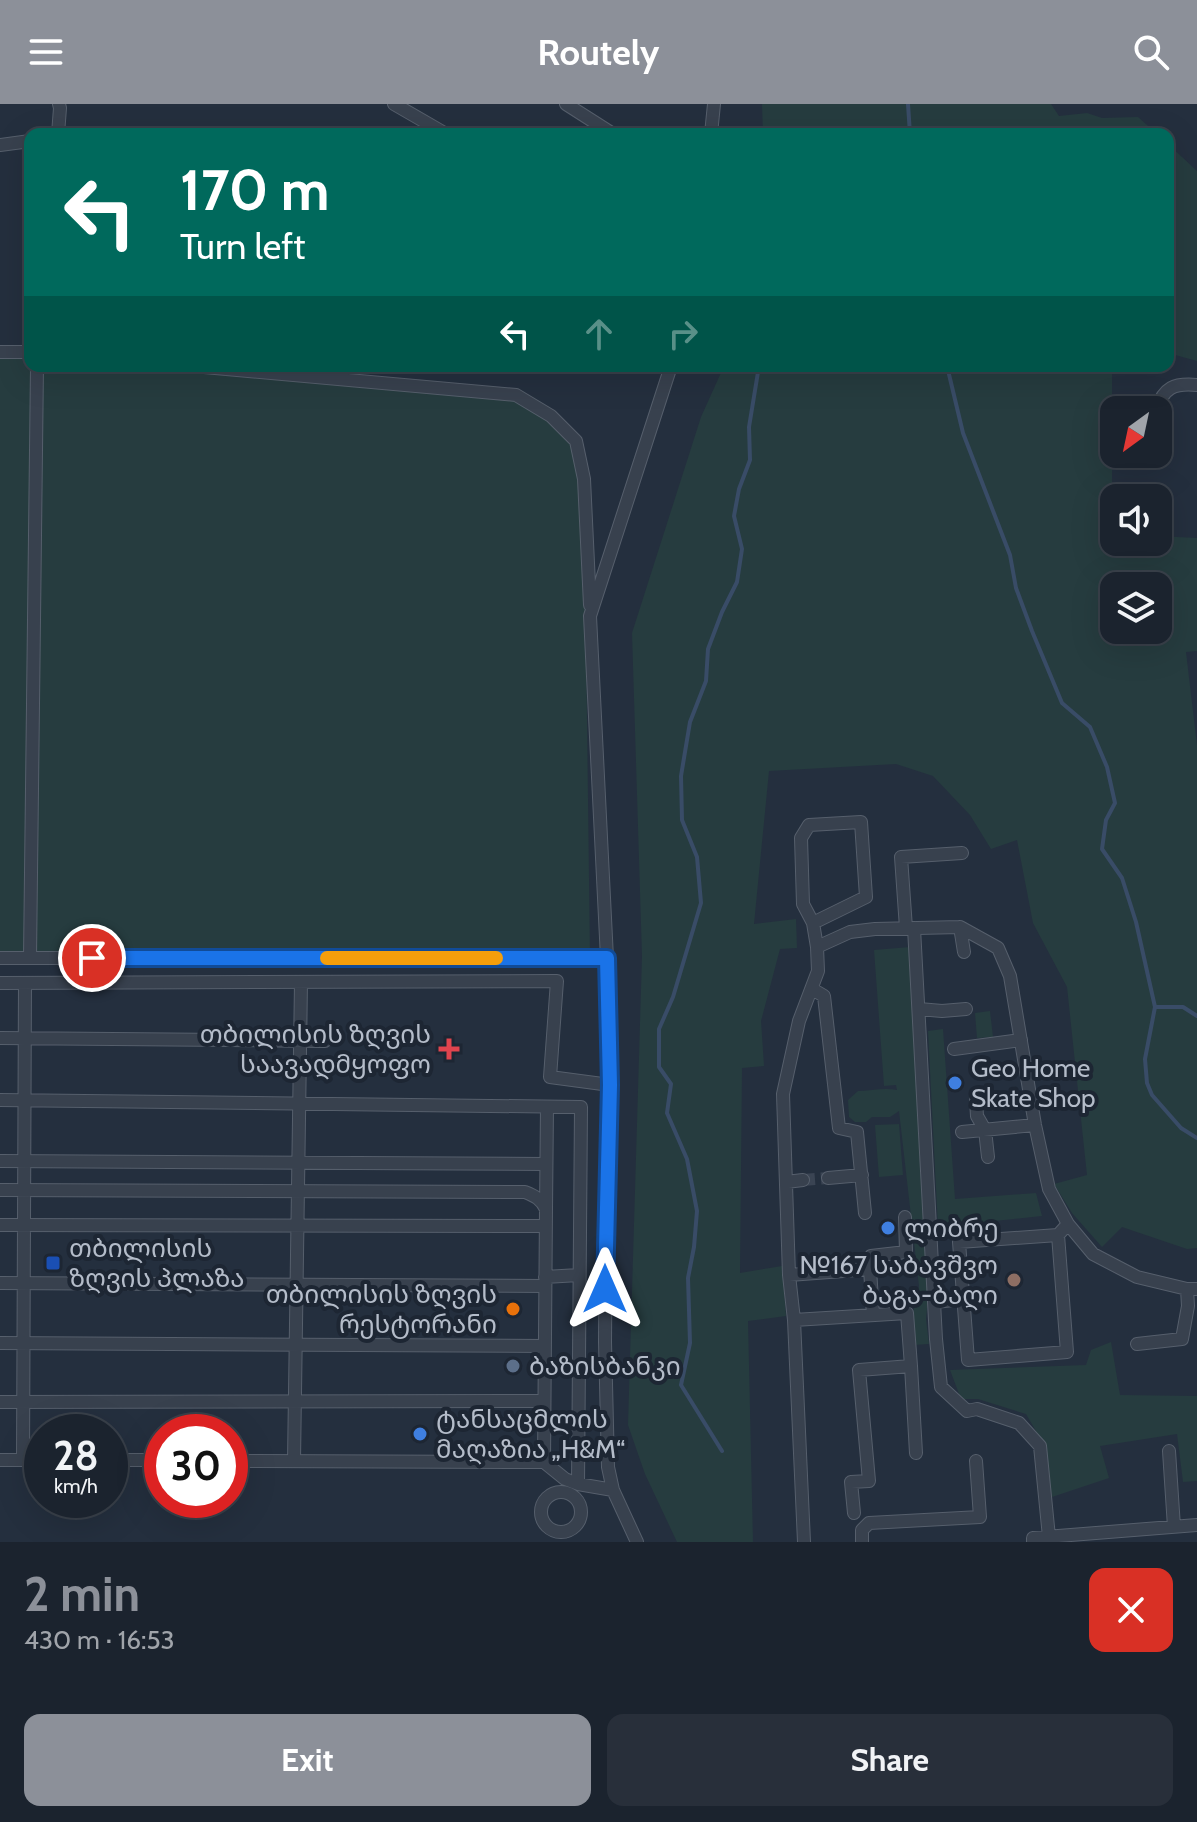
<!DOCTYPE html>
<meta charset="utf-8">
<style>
body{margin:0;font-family:Cabin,"Noto Sans Georgian",sans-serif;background:#282f3a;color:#f1f3f6;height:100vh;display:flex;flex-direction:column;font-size:30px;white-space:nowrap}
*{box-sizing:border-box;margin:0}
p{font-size:26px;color:#a0a4aa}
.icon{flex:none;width:44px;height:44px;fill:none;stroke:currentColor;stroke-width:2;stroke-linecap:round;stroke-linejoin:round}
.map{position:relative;height:1438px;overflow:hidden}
.details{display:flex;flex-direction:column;background:#1b232e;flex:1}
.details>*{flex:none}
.top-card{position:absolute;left:24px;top:24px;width:1150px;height:244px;border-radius:16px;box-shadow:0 8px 32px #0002,0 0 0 2px #39404a;background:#00695c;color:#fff;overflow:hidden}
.needle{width:52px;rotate:213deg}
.controls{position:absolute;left:1100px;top:292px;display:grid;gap:16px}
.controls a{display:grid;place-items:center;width:72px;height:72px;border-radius:16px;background:#1b232e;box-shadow:0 8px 32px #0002,0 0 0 2px #39404a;font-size:40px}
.speed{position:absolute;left:24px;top:1310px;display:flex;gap:16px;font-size:40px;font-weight:700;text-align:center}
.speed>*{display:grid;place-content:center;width:104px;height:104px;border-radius:50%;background:#1b232e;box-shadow:0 8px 32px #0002,0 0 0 2px #39404a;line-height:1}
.speed small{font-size:20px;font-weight:400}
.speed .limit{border:12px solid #d22;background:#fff;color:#111}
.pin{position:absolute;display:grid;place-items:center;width:68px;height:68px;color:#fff;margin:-34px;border:4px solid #fff;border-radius:50%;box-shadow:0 2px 8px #0007}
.me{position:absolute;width:88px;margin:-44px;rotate:0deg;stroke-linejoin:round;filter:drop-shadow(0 0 6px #0008)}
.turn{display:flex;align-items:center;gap:28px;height:168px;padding:0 24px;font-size:36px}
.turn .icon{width:104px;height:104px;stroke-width:2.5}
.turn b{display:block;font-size:56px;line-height:68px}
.lanes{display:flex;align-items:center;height:76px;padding:0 24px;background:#0003;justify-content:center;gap:40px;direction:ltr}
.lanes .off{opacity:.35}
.round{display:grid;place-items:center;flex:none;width:84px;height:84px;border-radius:16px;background:#282f3a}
.overview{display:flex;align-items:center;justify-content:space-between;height:136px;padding:0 24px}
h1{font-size:48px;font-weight:800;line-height:60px;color:#8c9099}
.cta{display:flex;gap:16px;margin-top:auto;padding:16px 24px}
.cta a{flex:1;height:92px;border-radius:16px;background:#8c9099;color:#fff;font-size:32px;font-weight:800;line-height:92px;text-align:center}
.cta a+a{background:#282f3a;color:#f1f3f6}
header{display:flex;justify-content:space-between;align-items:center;height:104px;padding:0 24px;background:#8c9099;color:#fff;font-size:36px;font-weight:800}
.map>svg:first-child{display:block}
.green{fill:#263c3f;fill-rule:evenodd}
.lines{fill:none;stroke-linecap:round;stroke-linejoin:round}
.stream{stroke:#394c67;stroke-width:4}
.minor-tunnel{stroke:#3a4453;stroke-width:12;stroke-dasharray:12 6;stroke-linecap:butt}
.minor-casing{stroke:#565f6c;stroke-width:14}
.minor{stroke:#38414e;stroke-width:12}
.route-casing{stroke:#114b97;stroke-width:20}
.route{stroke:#1a73e8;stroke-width:14}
.slow{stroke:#f59e0b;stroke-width:14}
.health-dot{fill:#e0444e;stroke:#1d2633;stroke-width:3}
.shop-dot{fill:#3f7fe0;stroke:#1d2633;stroke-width:3}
.transit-dot{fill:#1a4fb4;stroke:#1d2633;stroke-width:3}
.education-dot{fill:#8d6e63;stroke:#1d2633;stroke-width:3}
.food-dot{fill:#e8710a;stroke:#1d2633;stroke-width:3}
.service-dot{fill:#5c6f8a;stroke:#1d2633;stroke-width:3}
.labels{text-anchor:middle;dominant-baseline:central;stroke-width:8;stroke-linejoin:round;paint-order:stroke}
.poi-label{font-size:26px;fill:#b4bcc9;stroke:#1d2633;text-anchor:start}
</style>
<header><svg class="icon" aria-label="menu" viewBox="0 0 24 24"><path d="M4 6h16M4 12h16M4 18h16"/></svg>Routely<svg class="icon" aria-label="search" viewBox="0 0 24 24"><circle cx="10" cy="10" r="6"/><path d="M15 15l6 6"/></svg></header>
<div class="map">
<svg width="1197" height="1438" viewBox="0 0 1197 1438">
<rect width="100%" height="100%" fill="#242f3e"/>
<!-- green -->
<path class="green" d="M762,0h289l8,12 28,-3 15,5 36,-1 19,17h-394z
M1168,40l29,27v190l-29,-8z
M0,248h30v14h163l323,29 60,46 8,38 6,479h-590z
M724,262h388v167l2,1v8h44v-6l39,2v113l-11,1 11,93v503l-10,1 -65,-22 -20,20 -30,-34 -18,-29 33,-9 -20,-188 -34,-64 -16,-83 -26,9 -21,-34 -37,-39 -37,-12 -127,7 -15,153 42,-5 1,29 -17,1 -19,72 3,45 -22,2 -2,205 42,-7 4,50 -38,5 5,221h-76l-32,-68 -17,-49 14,-469 -10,-323 69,-216zM1114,482h44v44h-44z
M910,843l19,340 -3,32 3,25 -16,1v-32l6,-27 -20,-175 -9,6h-18l-6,5h-11l-6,-5 -1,-17 10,-9c13,0 26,-4 39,-1l-1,-5 -12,1 -10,-136z
M990,907l3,26 -16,1 -2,-25z
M943,925l12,170 81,-6 6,23 -104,11 -10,-196z
M899,1020l4,51 -24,2 -4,-52z
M1111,1238l9,53 77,1v85l-14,1 -6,-48 -77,12 9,32 -57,19 -9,-54 -17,-29 -48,-15h-17l-11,-29 136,-5 5,-15z"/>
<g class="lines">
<!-- stream -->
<path class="stream" d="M908,0l2,30
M947,262l16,67 47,122 6,33 16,43 30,72 28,24 17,40 8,36 -9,17 -4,29 20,29 14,44 19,85 -10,52 2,24 5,12 29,33 16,10
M1155,903h28l14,9
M722,1347l-41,-66 9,-42 -2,-65 6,-31 3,-36 -10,-52 -20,-46 4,-29 -12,-17v-38l14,-32 28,-94 -4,-46 -15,-37 -1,-44 9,-54 16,-41 2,-32 14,-37 15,-30 5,-33 -8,-33 5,-27 11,-29 -1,-33 10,-61"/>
<!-- minor-tunnel -->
<path class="minor-tunnel" d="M803,1076l25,-2"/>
<defs>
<path id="minor" d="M394,0l52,30
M566,0l47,30
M58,30l2,-26 -1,-4
M711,30l3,-30
M0,41l30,-4
M0,248h30
M193,262l323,29 35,21 25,25 8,38 6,126
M1156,306c8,-23 18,-27 41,-25
M1147,353l1,-3
M813,819l53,-26 -5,-75 -52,3 -8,13 2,66 10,19 4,24
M960,823l4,25
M906,824l-5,-71 61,-4
M914,824l22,411 5,48 26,24 10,-2 42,14 21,23 9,91
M0,854h607
M30,854l7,-592
M0,879l557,-2 -7,96 60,8
M812,885l12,7 15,132 18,4 8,81
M919,905l23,2 24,-2
M0,934l325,3
M954,945l67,-9
M0,996l581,7 -3,377
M976,996l1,16 8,14 3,27
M962,1028l73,-7
M0,1057l546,3
M828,1074l34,-3
M786,1078l17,-2
M0,1086l525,2c10,4 16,7 21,17l-2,253
M546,1105l1,-102
M0,1121l545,1
M1058,1131l9,117 -99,8 -9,-118 99,-7 10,-11
M870,1165l-1,-8 2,-5 35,-4 -1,-35
M789,1171l81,-6 3,46
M545,1173l34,-2
M0,1179l545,3
M935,1198l28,-3
M794,1216l113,-7 4,53
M0,1239l545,3
M1137,1240l45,-5 6,-33 -1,-17
M0,1298l544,-1
M1169,1347l5,76
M0,1356h42
M23,1356l2,-477
M110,1356h52
M230,1357l314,1 21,17 13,5 35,6
M294,1357l7,-479
M541 1408a20 20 0 1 1 40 0a20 20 0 1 1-40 0Z
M854,1409l-3,-31 18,-1 -10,-111 52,-4 5,87
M637,1438l-24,-52 -5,-23 -3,-125 1,-133 4,-124 -3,-127 -17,-342 81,-250
M804,1438l-10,-222 -5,-45 -6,-181 16,-73 19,-50 -1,-24 33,-15 25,-3 85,-2 38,21 12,28 25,149 14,64 19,35 25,30 44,23 50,12h10
M862,1438v-12l7,-7 111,-6 -4,-56
M1033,1438v-4l164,-13"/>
</defs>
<!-- minor casing -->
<use href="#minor" class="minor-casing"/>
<!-- minor -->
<use href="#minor" class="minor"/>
</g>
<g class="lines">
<defs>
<path id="route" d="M92,854h515l3,127 -5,204"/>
</defs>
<!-- route casing -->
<use href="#route" class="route-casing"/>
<!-- route -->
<use href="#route" class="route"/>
<!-- slow -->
<path class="slow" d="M327,854h169"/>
</g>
<!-- markers -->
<path class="health-dot" d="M445 933h8v8h8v8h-8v8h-8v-8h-8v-8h8z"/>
<g class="shop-dot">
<circle cx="955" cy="979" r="8"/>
<circle cx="888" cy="1124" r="8"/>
<circle cx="420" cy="1330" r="8"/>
</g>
<rect class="transit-dot" x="45" y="1151" width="16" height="16" rx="4"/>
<circle class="education-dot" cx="1014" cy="1176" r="8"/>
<circle class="food-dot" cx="513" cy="1205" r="8"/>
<circle class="service-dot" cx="513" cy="1262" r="8"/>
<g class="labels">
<!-- poi labels -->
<g class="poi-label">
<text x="431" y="930" text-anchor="end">თბილისის ზღვის<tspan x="431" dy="30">საავადმყოფო</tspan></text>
<text x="971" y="964">Geo Home<tspan x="971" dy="30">Skate Shop</tspan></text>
<text x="904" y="1124">ლიბრე</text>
<text x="69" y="1144">თბილისის<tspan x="69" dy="30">ზღვის პლაზა</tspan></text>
<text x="998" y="1161" text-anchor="end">№167 საბავშვო<tspan x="998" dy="30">ბაგა-ბაღი</tspan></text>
<text x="497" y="1190" text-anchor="end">თბილისის ზღვის<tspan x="497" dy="30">რესტორანი</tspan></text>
<text x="529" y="1262">ბაზისბანკი</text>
<text x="436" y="1315">ტანსაცმლის<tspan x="436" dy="30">მაღაზია „H&amp;M“</tspan></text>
</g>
</g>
</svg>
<div class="controls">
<a><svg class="needle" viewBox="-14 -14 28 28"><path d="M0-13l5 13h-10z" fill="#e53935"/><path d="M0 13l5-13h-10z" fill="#a0a4aa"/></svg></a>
<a><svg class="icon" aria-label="sound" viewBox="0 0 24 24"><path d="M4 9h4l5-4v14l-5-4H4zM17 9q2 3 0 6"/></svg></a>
<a><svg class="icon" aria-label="layers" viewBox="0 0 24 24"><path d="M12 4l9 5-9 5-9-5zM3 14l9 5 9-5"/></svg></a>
</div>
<div class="speed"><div>28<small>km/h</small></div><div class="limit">30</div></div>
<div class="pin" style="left:92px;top:854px;background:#d93025"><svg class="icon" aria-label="arrive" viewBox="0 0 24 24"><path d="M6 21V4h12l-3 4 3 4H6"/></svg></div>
<svg class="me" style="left:605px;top:1185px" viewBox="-20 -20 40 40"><path d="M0-17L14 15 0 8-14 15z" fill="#1a73e8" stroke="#fff" stroke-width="4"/></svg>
<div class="top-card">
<div class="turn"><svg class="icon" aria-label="left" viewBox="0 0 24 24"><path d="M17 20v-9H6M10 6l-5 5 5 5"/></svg><div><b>170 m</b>Turn left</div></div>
<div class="lanes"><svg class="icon" aria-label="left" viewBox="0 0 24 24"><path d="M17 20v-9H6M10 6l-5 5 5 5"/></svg><svg class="icon off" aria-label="ahead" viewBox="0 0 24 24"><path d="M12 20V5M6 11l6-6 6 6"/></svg><svg class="icon off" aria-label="right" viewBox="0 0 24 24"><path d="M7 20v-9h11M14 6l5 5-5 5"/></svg></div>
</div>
</div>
<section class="details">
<div class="overview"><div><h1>2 min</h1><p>430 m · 16:53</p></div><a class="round" style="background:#d93025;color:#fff"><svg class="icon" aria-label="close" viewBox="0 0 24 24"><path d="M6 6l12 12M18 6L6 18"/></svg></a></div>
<div class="cta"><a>Exit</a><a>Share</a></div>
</section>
